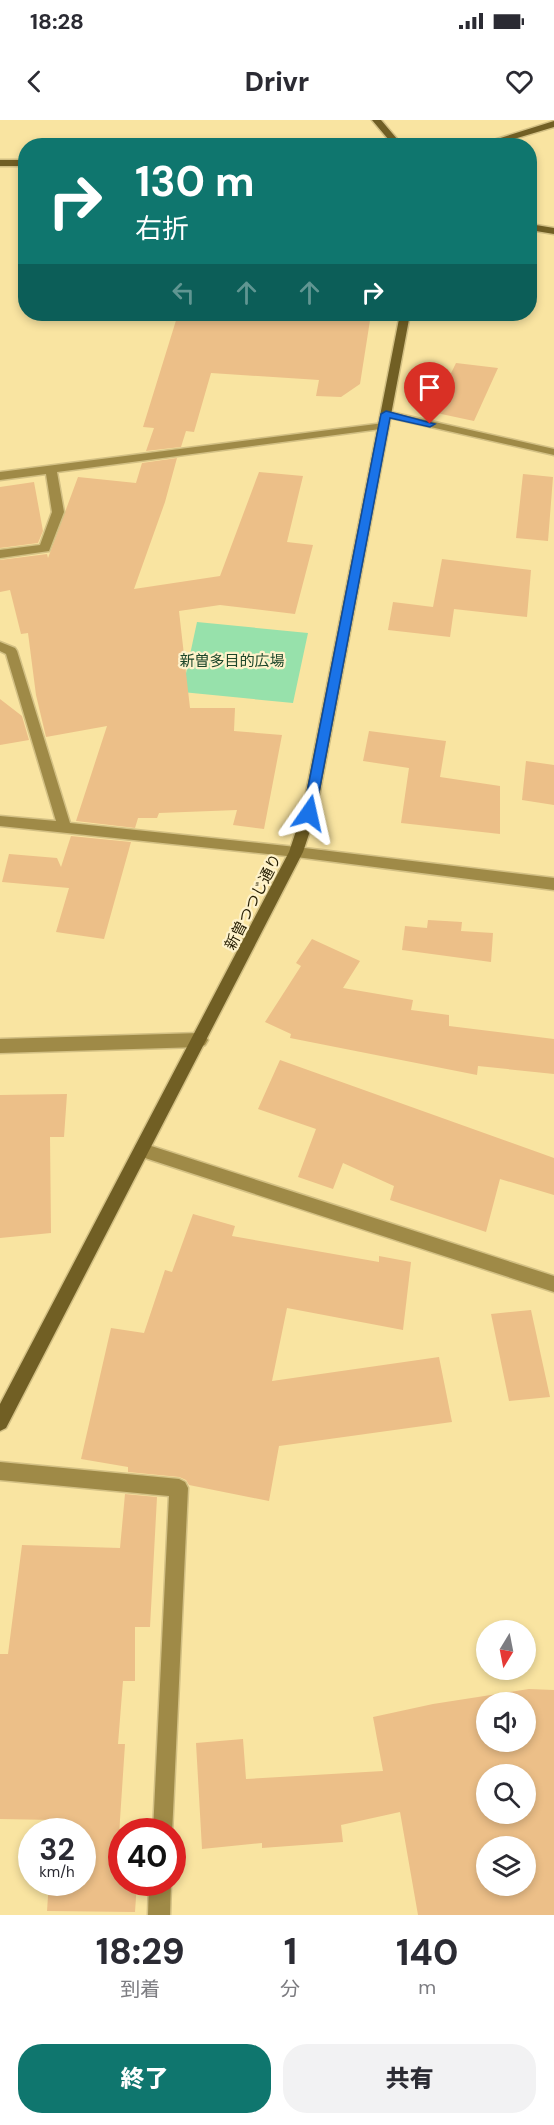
<!DOCTYPE html>
<html lang="ja">
<meta charset="utf-8">
<style>
body{margin:0;font-family:"DM Sans","Noto Sans JP",sans-serif;background:#f2f2f3;color:#2b2b33;height:100vh;display:flex;flex-direction:column;font-size:22px;white-space:nowrap}
*{box-sizing:border-box;margin:0}
p{font-size:20px;color:#7c7c81}
.icon{flex:none;width:33px;height:33px;fill:none;stroke:currentColor;stroke-width:2;stroke-linecap:round;stroke-linejoin:round}
.map{position:relative;height:1795px;overflow:hidden}
.sheet{display:flex;flex-direction:column;background:#fff;flex:1}
.sheet>*{flex:none}
.top-card{position:absolute;left:18px;top:18px;width:519px;height:183px;border-radius:24px;box-shadow:0 3px 9px #0003;background:#0f766e;color:#fff;overflow:hidden}
.needle{width:39px;rotate:190deg}
.tools{position:absolute;left:476px;top:1500px;display:grid;gap:12px}
.tools a{display:grid;place-items:center;width:60px;height:60px;border-radius:50%;background:#fff;box-shadow:0 3px 9px #0003;font-size:30px}
.speed{position:absolute;left:18px;top:1698px;display:flex;gap:12px;font-size:30px;font-weight:700;text-align:center}
.speed>*{display:grid;place-content:center;width:78px;height:78px;border-radius:50%;background:#fff;box-shadow:0 3px 9px #0003;line-height:1}
.speed small{font-size:15px;font-weight:400}
.speed .limit{border:9px solid #d22;background:#fff;color:#111}
.pin{position:absolute;display:grid;place-items:center;width:51px;height:51px;color:#fff;margin:-62px -26px;border-radius:50% 50% 50% 0;rotate:-45deg;box-shadow:0 0 6px #0007}
.pin .icon{rotate:45deg}
.me{position:absolute;width:66px;margin:-33px;rotate:11deg;stroke-linejoin:round;filter:drop-shadow(0 0 4px #0008)}
.turn{display:flex;align-items:center;gap:21px;height:126px;padding:0 18px;font-size:27px}
.turn .icon{width:78px;height:78px;stroke-width:2.5}
.turn b{display:block;font-size:42px;line-height:51px}
.lanes{display:flex;align-items:center;height:57px;padding:0 18px;background:#0003;justify-content:center;gap:30px;direction:ltr}
.lanes .off{opacity:.35}
.eta{display:flex;justify-content:space-evenly;align-items:center;height:102px;text-align:center}
.eta b{font-size:36px;font-weight:800;line-height:42px}
.cta{display:flex;gap:12px;margin-top:auto;padding:12px 18px}
.cta a{flex:1;height:69px;border-radius:24px;background:#0f766e;color:#fff;font-size:24px;font-weight:800;line-height:69px;text-align:center}
.cta a+a{background:#f2f2f3;color:#2b2b33}
.status{display:flex;justify-content:space-between;align-items:center;height:42px;padding:0 30px;background:#fff;direction:ltr}
.status svg{height:16px;fill:currentColor}
header{display:flex;justify-content:space-between;align-items:center;height:78px;padding:0 18px;background:#fff;font-size:27px;font-weight:800}
.map>svg:first-child{display:block}
.green{fill:#97e1ab}
.building{fill:#ecbf88;fill-rule:evenodd}
.lines{fill:none;stroke-linecap:round;stroke-linejoin:round}
.street-casing{stroke:#d3c084;stroke-width:3}
.secondary-casing{stroke:#d3c084;stroke-width:3}
.street{fill:#9f8a47;fill-rule:evenodd}
.secondary{fill:#715f24;fill-rule:evenodd}
.route{fill:#1a73e8;stroke:#114b97;stroke-width:1.5}
.labels{text-anchor:middle;dominant-baseline:central;stroke-width:4.5;stroke-linejoin:round;paint-order:stroke}
.park-label{font-size:15px;fill:#1c462a;stroke:#fef2ca}
.street-label{font-size:15px;fill:#251d02;stroke:#fef2ca}
</style>
<div class="status"><b>18:28</b><svg viewBox="0 0 49 12"><path d="M0 12V9h3v3zM5 12V6h3v6zM10 12V3h3v9zM15 12V0h3v12zM26 1h20v11H26zM47 4h2v5h-2z"/></svg></div>
<header><svg class="icon" aria-label="back" viewBox="0 0 24 24"><path d="M15 5l-7 7 7 7"/></svg>Drivr<svg class="icon" aria-label="heart" viewBox="0 0 24 24"><path d="M12 20l-8-8c-3-5 5-10 8-4 3-6 11-1 8 4z"/></svg></header>
<div class="map">
<svg width="554" height="1795" viewBox="0 0 554 1795">
<rect width="100%" height="100%" fill="#f9e4a1"/>
<!-- green -->
<path class="green" d="M197,502l111,11 -15,70 -111,-11z"/>
<!-- building -->
<path class="building" d="M178,194h193l-11,70 -19,13 -25,-1 3,-16 -108,-7 -17,59 -8,-1 -5,16 -35,4 8,-23 -11,-1z
M456,243l42,5 -24,53 -42,-9z
M177,338l-12,44 -31,87 86,-13 39,-104 44,4 -16,66 26,3 -18,69 -75,-9 -41,6 11,97h45l-1,23 48,4 -18,94 -31,-4 4,-15 -78,3 -2,5h-19l-3,10 -59,-7 31,-95 -61,11 -10,-42 -8,-62 -7,1 -11,-44 -10,2v-32l47,-6 1,4 30,-81 58,6 6,-20z
M523,354l30,3 -5,64 -32,-3z
M34,362l9,49 -5,12 -38,5v-61z
M442,439l89,11 -4,47 -73,-8 -4,28 -62,-7 5,-28 40,5z
M0,579l22,17 7,24 -29,5z
M369,611l77,10 -6,36 60,9v48l-99,-11 8,-55 -46,-7z
M526,641l28,4v40l-32,-5z
M71,716l60,6 -27,97 -48,-7 13,-44 -67,-6 7,-28 48,4 4,9z
M428,800l34,2 -1,9 32,2 -2,29 -89,-12 3,-24 22,2z
M312,819l48,22 -17,27 70,12 -2,10 38,5v11l105,13v35l-76,-8 -1,9 -187,-37 1,-4 -26,-12 36,-56 -5,-3z
M280,940l274,98v37l-54,-16 -14,53 -96,-32 4,-14 -51,-23 -10,26 -35,-12 18,-48 -58,-20z
M67,974l-3,43h-14l1,96 -51,5v-143z
M193,1094l42,12 -3,10 147,26v-6l32,6 -8,68 -116,-22 -15,73 167,-24 13,65 -173,24 -10,55 -80,-16 -3,-5 -7,-3 -51,-5v-5l-47,-8 30,-131 33,5 21,-63 7,2z
M531,1190l19,87 -41,4 -18,-87z
M125,1374l32,3 -7,130h-15v54h-12l-5,63h7l-8,121h5v17h15l-2,30 -88,-1 2,-29h33v-50h-28l1,-12 -55,-1v-165h8l14,-109 98,3z
M529,1569l25,1v225h-136l-18,-103 -59,13 2,17 -81,6v-5l-60,6 -6,-106 47,-4 3,40 137,-8 -10,-54 60,-13zM486,1582h39v40h-39zM486,1654h39v40h-39zM486,1726h39v40h-39z"/>
<g class="lines">
<defs>
<path id="street" d="M386,291l168,38v6l-172,-39 -1,-2z
M384,303l5,3 -1,2 -331,44 7,40 -15,39 -49,7v-8l40,-5 12,-33 -6,-38 -46,6v-8z
M0,522l15,6 2,3 53,172 226,24 258,31v12l-258,-33 -296,-31v-10l56,5 -50,-167 -6,-3z
M200,913l5,2 3,5 -3,5 -5,2 -200,6v-14z
M142,1023l412,133v16l-412,-135 -6,-2 -2,-5 2,-5z
M0,1342l179,17 6,3 3,6 -16,346v-2h-19l16,-336 -169,-16z
M149,1762h22l-1,33h-22z"/>
<path id="secondary" d="M372,0h9l22,26h-9z
M554,1v6l-64,19h-15z
M0,40h26v6h-26z
M530,104l24,4v6l-24,-4z
M400,194h10l-94,499 -13,39 -297,576 -6,3v-27l289,-552 13,-39z"/>
</defs>
<!-- street casing -->
<use href="#street" class="street-casing"/>
<!-- secondary casing -->
<use href="#secondary" class="secondary-casing"/>
<!-- street -->
<use href="#street" class="street"/>
<!-- secondary -->
<use href="#secondary" class="secondary"/>
</g>
<!-- route -->
<path class="route" d="M386,291l49,13 -5,3 -40,-9 -75,395 -6,4 -6,-4 78,-399z"/>
<g class="labels">
<!-- park labels -->
<g class="park-label">
<text x="232" y="541">新曽多目的広場</text>
</g>
<!-- street labels -->
<g class="street-label">
<text transform="translate(253 782) rotate(-63)">新曽つつじ通り</text>
</g>
</g>
</svg>
<div class="tools">
<a><svg class="needle" viewBox="-14 -14 28 28"><path d="M0-13l5 13h-10z" fill="#e53935"/><path d="M0 13l5-13h-10z" fill="#7c7c81"/></svg></a>
<a><svg class="icon" aria-label="sound" viewBox="0 0 24 24"><path d="M4 9h4l5-4v14l-5-4H4zM17 9q2 3 0 6"/></svg></a>
<a><svg class="icon" aria-label="search" viewBox="0 0 24 24"><circle cx="10" cy="10" r="6"/><path d="M15 15l6 6"/></svg></a>
<a><svg class="icon" aria-label="layers" viewBox="0 0 24 24"><path d="M12 4l9 5-9 5-9-5zM3 14l9 5 9-5"/></svg></a>
</div>
<div class="speed"><div>32<small>km/h</small></div><div class="limit">40</div></div>
<div class="pin" style="left:430px;top:304px;background:#d93025"><svg class="icon" aria-label="arrive" viewBox="0 0 24 24"><path d="M6 21V4h12l-3 4 3 4H6"/></svg></div>
<svg class="me" style="left:309px;top:693px" viewBox="-20 -20 40 40"><path d="M0-17L14 15 0 8-14 15z" fill="#1a73e8" stroke="#fff" stroke-width="4"/></svg>
<div class="top-card">
<div class="turn"><svg class="icon" aria-label="right" viewBox="0 0 24 24"><path d="M7 20v-9h11M14 6l5 5-5 5"/></svg><div><b>130 m</b>右折</div></div>
<div class="lanes"><svg class="icon off" aria-label="left" viewBox="0 0 24 24"><path d="M17 20v-9H6M10 6l-5 5 5 5"/></svg><svg class="icon off" aria-label="ahead" viewBox="0 0 24 24"><path d="M12 20V5M6 11l6-6 6 6"/></svg><svg class="icon off" aria-label="ahead" viewBox="0 0 24 24"><path d="M12 20V5M6 11l6-6 6 6"/></svg><svg class="icon" aria-label="right" viewBox="0 0 24 24"><path d="M7 20v-9h11M14 6l5 5-5 5"/></svg></div>
</div>
</div>
<section class="sheet">
<div class="eta">
<div><b>18:29</b><p>到着</p></div>
<div><b>1</b><p>分</p></div>
<div><b>140</b><p>m</p></div>
</div>
<div class="cta"><a>終了</a><a>共有</a></div>
</section>
